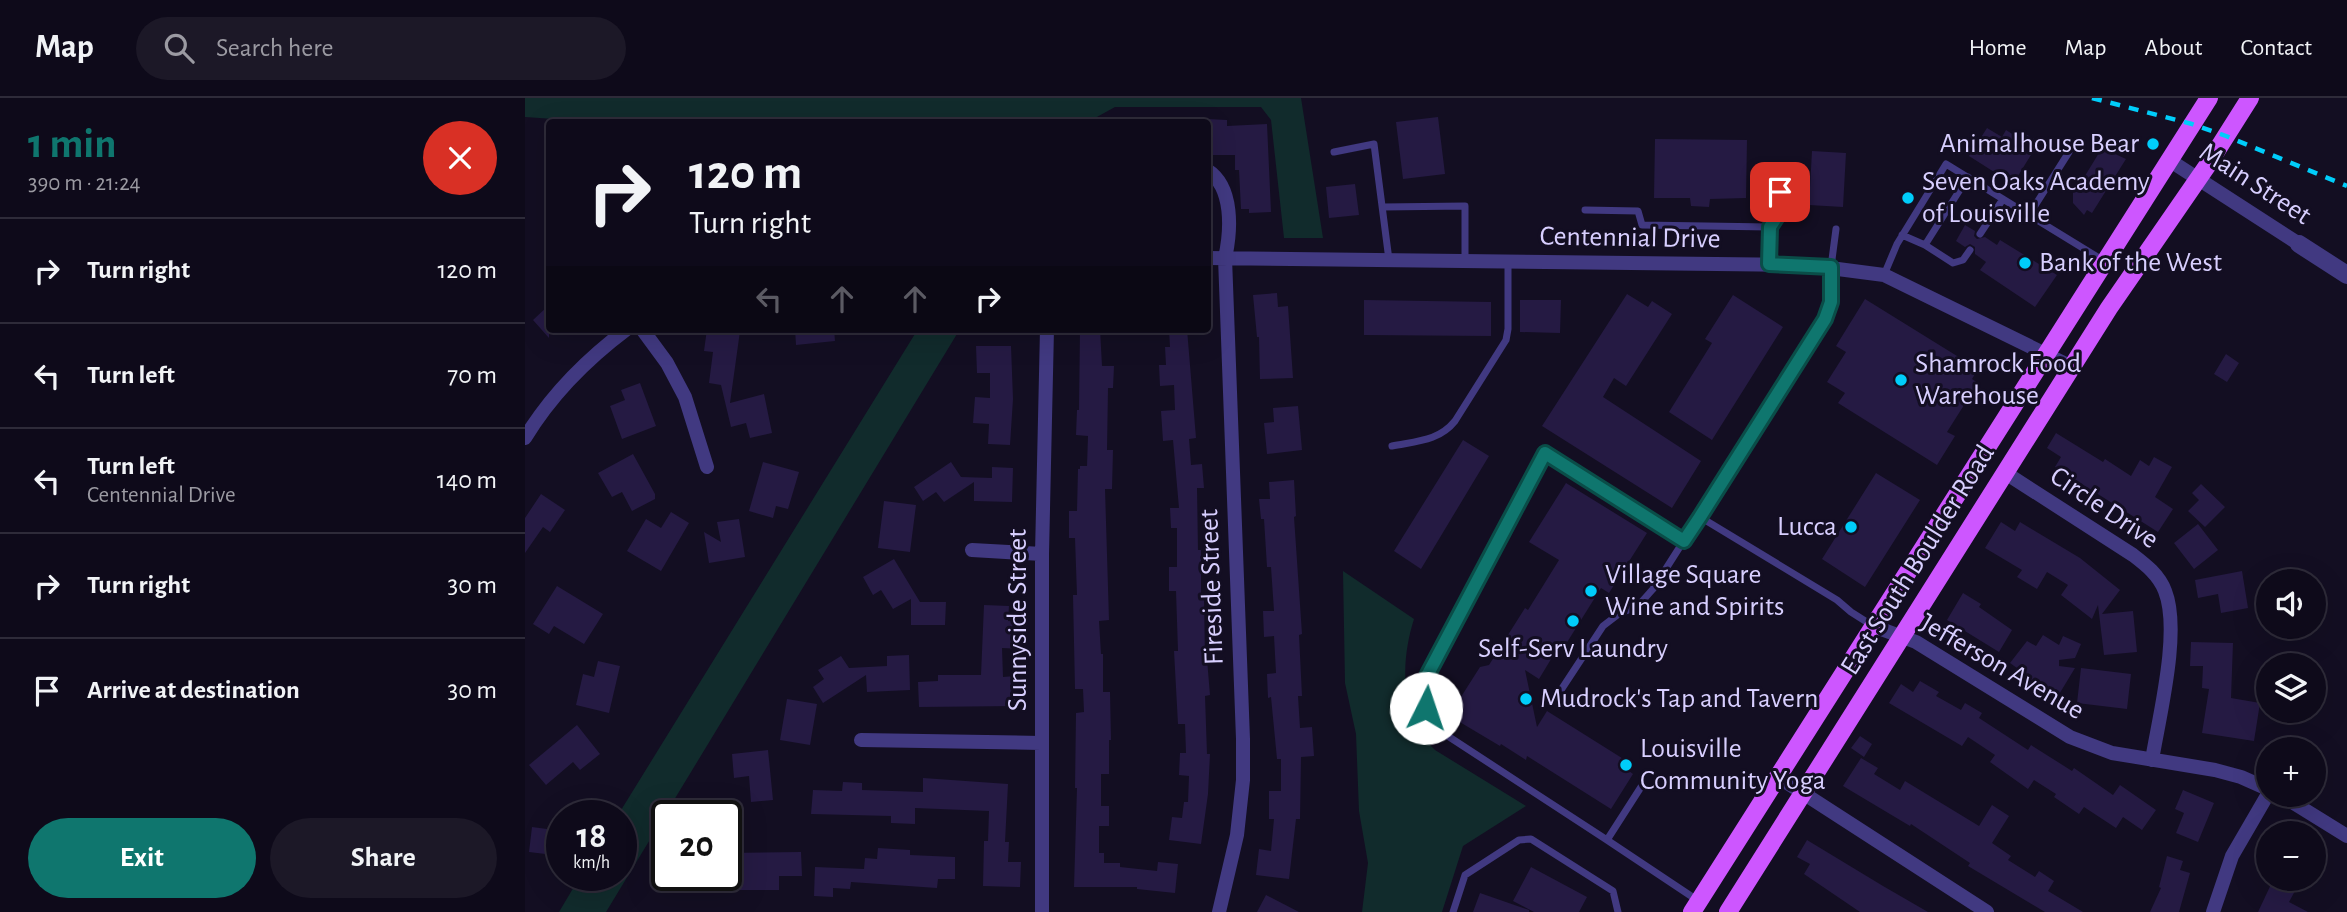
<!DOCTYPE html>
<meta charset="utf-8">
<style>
body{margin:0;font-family:"Alegreya Sans",sans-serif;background:#1c1827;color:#f1f3f6;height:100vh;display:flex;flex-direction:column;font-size:26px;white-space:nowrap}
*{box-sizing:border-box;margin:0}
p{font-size:23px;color:#9b9aa2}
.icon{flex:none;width:38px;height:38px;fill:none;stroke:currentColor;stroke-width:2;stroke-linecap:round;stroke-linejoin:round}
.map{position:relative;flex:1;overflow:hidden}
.panel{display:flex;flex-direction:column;background:#0e0a1a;width:525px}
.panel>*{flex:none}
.banner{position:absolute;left:21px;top:21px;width:665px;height:214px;border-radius:7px;box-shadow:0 7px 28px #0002,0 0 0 2px #2e2b39;background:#0e0a1a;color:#f1f3f6;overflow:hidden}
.buttons{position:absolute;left:1731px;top:471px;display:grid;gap:14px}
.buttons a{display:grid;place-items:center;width:70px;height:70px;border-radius:50%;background:#0e0a1a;box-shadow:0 7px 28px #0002,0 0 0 2px #2e2b39;font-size:35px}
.speed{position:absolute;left:21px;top:702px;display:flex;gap:14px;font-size:35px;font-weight:700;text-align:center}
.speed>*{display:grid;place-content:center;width:91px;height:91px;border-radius:50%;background:#0e0a1a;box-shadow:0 7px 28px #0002,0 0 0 2px #2e2b39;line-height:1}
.speed small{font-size:18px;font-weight:400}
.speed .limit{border:4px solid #111;border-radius:10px;background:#fff;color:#111}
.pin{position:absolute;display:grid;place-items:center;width:60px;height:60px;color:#fff;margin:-30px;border-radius:14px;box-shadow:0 4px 10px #0006}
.me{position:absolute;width:77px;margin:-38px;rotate:4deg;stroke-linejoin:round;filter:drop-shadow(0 0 5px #0008)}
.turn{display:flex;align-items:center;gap:24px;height:147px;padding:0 28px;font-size:32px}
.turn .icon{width:91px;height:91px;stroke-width:2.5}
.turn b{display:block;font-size:49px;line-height:60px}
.lanes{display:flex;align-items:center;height:66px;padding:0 28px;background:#0003;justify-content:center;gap:35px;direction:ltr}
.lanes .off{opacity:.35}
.round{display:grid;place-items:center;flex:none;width:74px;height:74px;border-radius:37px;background:#1c1827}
.overview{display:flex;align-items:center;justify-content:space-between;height:119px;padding:0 28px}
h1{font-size:42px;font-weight:600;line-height:52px;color:#0f766e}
.action{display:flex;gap:14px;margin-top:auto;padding:14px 28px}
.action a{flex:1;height:80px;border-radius:42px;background:#0f766e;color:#fff;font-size:28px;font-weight:600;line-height:80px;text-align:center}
.action a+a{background:#1c1827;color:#f1f3f6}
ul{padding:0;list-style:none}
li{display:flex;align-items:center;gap:21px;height:105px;padding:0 28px;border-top:2px solid #2e2b39}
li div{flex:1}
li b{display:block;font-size:26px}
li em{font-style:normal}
header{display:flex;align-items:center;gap:42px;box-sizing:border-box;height:98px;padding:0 35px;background:#0e0a1a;border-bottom:2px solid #2e2b39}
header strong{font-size:33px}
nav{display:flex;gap:38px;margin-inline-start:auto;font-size:24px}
.search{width:490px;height:63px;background:#1c1827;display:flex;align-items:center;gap:18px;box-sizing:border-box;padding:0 24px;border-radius:38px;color:#9b9aa2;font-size:26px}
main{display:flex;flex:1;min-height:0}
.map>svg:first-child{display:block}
.green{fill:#112b2c}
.building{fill:#251a43}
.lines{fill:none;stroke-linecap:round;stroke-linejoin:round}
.service{stroke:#413981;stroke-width:7}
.minor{stroke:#413981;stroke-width:14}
.tertiary{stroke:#413981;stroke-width:18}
.primary{stroke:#cd56ff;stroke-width:18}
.rail{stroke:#00cdfa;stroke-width:4.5;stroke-dasharray:10 9;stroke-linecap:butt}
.route-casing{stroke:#0a4d48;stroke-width:18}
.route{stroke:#0f766e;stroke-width:12}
.poi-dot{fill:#00cdfa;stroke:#130e22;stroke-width:2.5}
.labels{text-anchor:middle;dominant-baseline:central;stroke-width:6;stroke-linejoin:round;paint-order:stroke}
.poi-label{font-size:28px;fill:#d8cfff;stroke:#130e22;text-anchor:start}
.street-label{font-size:28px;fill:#d8cfff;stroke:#130e22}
</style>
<header>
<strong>Map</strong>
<div class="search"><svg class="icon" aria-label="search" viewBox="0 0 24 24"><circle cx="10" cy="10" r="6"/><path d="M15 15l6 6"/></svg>Search here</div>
<nav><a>Home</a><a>Map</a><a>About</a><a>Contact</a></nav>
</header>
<main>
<section class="panel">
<div class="overview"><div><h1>1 min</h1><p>390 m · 21:24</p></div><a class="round" style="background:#d93025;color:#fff"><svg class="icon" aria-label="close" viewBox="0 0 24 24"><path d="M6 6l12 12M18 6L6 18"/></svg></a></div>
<ul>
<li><svg class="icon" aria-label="right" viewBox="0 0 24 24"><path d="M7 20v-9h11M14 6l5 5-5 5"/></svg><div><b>Turn right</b></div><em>120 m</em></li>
<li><svg class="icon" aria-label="left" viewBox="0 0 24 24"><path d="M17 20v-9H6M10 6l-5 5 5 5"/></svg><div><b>Turn left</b></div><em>70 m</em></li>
<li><svg class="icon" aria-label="left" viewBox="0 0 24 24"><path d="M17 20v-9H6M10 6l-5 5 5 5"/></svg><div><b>Turn left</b><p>Centennial Drive</p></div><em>140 m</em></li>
<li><svg class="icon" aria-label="right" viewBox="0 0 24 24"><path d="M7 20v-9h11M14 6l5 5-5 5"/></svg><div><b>Turn right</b></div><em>30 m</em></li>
<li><svg class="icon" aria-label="arrive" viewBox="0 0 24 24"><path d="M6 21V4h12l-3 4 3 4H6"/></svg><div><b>Arrive at destination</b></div><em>30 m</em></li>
</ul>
<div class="action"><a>Exit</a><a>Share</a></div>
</section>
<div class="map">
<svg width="1822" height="814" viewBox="0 0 1822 814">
<rect width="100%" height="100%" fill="#130e22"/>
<!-- green -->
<path class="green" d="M0,0h776l22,140h-39l-13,-118 -10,-13h-146l-20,11 -3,4h-536l-2,-3 -29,-2z
M393,231h42l-354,583h-47l22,-37h40v-59l-3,-1z
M818,473l71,48c-14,44 -14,97 21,131l91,56 -63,40 -21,66h-80l6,-49 -9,-52 -3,-77 -11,-51z"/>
<!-- building -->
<path class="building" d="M913,19l7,57 -42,5 -7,-57z
M682,21l20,1v6l40,-2 4,88 -22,1v-4h-8l-2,-39h-4v-15h-28z
M1462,30l15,9 4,-7 14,9 4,-6 15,9 -26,42 -44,-28z
M1130,41l92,1 -1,58 -36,1 -1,8 -18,-1 -1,-8h-36z
M1577,50l24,11 -34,54 -5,-3 -3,5 -11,-12v-12l4,-9 3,2z
M1287,53l34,2 -3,54 -34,-2z
M830,86l4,31 -30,3 -3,-31z
M1440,127l10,6 -1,5 3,3 8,-2 12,8 3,-5 57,35 -22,32 -55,-37 6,-8 -11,-8v-7l-5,-3 -5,3 -9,-6z
M752,195l1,14 10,-1 5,72 -33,1 -1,-42h-2l-4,-42z
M1102,196l21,13 4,-6 20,13 -46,72 -12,-8 -11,19 98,64 -29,47 -130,-82z
M1208,197l50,32 -71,113 -43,-28 43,-69 -7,-4z
M1340,201l113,70 -6,10 6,4 -31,49 8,4 -18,29 -99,-62 7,-10 -18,-11 19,-30 -10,-6z
M839,202l127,2v34l-127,-1z
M995,202h41l-1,33 -40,-1z
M24,207v33l-16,-18z
M182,231l33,2 -10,72 34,-9 8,39 -22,5 -4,-15 -15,4 -10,-42 -12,-2 4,-31 -9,-1z
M270,231h39l1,12 -39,4z
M555,231h20l2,37h12l-1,22h-5l-1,62h6l-1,39h-7l4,131 -10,1 2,33h2v38h7l1,48h-2v34h-8v32h8v20h-10v27h5v10h16v4l37,4 1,-9 20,2 -3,29 -38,-4v-2h-63l3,-99h-2l1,-75 8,-1 -1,-23h-8l-2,-94h4l-2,-57h-6v-27h8l1,-42h2v-3h7l1,-30 -12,-1 1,-25h2z
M644,231h18l9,109 -7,1 2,26 11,-1 2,24h-7l1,62h3v48h3l1,61h2l3,36 -5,1 2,58h3l-2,40 -7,50 -32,-4 3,-23 10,1 2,-16h4l1,-26 -10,-1 1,-22h6l-1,-29h-7l-4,-73h4l-2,-60h-7v-24h8v-39h-6l-1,-20h9l-6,-68 -10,1 -2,-30 14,-1 -1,-25 -14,1 -1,-21h7l-1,-18h5z
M451,248h35l2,53 -3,46 -22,-1 1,-20 -16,-1 2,-26 15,1v-25h-13z
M1701,256l13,9 -12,19 -13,-8z
M115,285l16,43 -34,13 -12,-33 15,-6 -4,-10z
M773,308l4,44 -35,4 -3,-31 10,-1 -1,-14z
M1531,335l47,29 2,-3 26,17 9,-16 9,6 5,-9 18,10 -17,30 18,12 -15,23 -103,-65 6,-10 -14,-9z
M938,342l26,16 -68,113 -27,-18z
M108,356l22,40v5l-23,12 -10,-19 -10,5 -14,-24z
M238,364l36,10 -11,37 -12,-3 -3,12 -24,-7z
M426,364l10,15 31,1v-11l21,1 -1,34 -38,-1v-19l-30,20 -8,-10 -13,9 -9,-14z
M1351,375l44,27 -55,87 -43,-28z
M769,382l2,36 -2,1 8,117 -3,1 3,61h-4l2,32 12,-1 2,29 -13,1 -1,62h-4l-7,60 -33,-4 3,-26 12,2 3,-32h-5v-28h12v-32h-4l-6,-62 -3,1 -1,-24 9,-1 -2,-37 -10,1 -1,-26h11l-3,-44h-4l-3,-48h-3l-2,-20h11l-1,-17z
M1041,385l81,50 -38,60 -8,-5 -35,56 -4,-3 -23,38 -14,-9 12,57 10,-16 86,54 -4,6 4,3 -22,35 -84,-53 -1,4 -25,-16 -1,2 -47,-28 -1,-7 28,-44 9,-2 36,-57 3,2 31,-50 -30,-18z
M1676,386l24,23 -20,20 -17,-16 11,-11 -7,-7z
M16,396l24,16 -15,22 -7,-5 -18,26v-35z
M359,403l32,4 -6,47 -32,-4z
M146,414l18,11 -28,48 -34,-20 19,-32 15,9z
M214,421l6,38 -36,6 -5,-31 17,10 -4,-20z
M1476,424l14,9 5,-9 60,36 40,32 -18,24 31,-3 4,41 -33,3 -6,-50 -6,14 -31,-24 7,-10 -21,-13 -10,17 -20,-12 5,-7 -37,-22z
M1673,426l20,26 -24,19 -20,-26z
M369,461l26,43h26l-1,23h-34v-26l-18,10 -12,-19 -8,5 -10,-18z
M1717,473l6,37 -27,5 -3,-19 -20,4 -3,-18z
M32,488l46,28 -19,30 -30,-18 -5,8 -16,-10z
M1438,495l18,11 -2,3 33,23 -13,22 -52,-32z
M459,507l25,1 -1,15 16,1 -1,27 -21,-1 1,29 12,-1 2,30 -98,1 -1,-25 20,-1v-6h43z
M1518,537l16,10 4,-9 18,8 -6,14 -16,2v6l16,2 -17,28 -39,-23 2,-2 -11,-8 17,-22 9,5z
M1666,544l42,1 -2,55 29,5 -6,38 -52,-8 7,-44 -7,-1 1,-22h-13z
M384,557l1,35 -43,2 -1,-17 -43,28 -10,-16 11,-8 -6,-9 23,-14 8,12 38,-2v-10z
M73,563l22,5 -11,47 -33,-8 7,-31 11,3z
M1556,570l50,6 -4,35 -50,-6z
M1395,583l19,11 -3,4 25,14 4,-7 17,10 -3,5 49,32 3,-5 41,26 2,-3 39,27 7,-10 36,25 -14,20 -19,-13 -7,11 -32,-21 -5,7 -25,-17 2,-3 -22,-14 -6,9 -38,-27 5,-7 -27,-18 -6,9 -73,-43 12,-19 12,8z
M262,601l30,5 -7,41 -30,-5z
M52,627l23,29 -20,16 -7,-8 -27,23 -17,-20z
M1335,638l12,8 -8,13 -13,-9z
M243,652l5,50 -22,2 -2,-26 -15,2 -2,-24z
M1336,660l17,10 -4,6 26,16 5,-9 74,45 13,-21 17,11 -17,27 19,13 -3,4 27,17 4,-6 15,10 -6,10 35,21h-38l-77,-46 2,-3 -59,-39 -1,2 -67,-40z
M398,680l85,6 -3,58h4l-1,20h13l-1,25 -37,-1 1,-45h4l1,-30 -74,-3v16l-24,-1v-7l-80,-2 2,-24 29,1 1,-9 19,1v7l61,2z
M1658,692l31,13 -16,39 -22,-9 8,-20 -9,-4z
M7,729l30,4v25l-33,-4z
M1282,742l76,46 45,26h-68l-56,-38 6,-10 -13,-7z
M353,750l32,2v5l45,2v22h-17l-1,9 -86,-6 -1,7 -17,-1v9l-19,-1 1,-29 49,2 1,-11 12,1z
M276,754l1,24h-23v14h-49v-15h-4v-22z
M1642,758l16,5 -3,9 10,3 -11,39h-29l11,-24 -2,-1z
M1006,769l56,30 -8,15h-45l-21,-11z
M1749,780h28l-13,24 19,10h-50z
M955,795l49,17v2h-56z
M741,797l33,17h-42z"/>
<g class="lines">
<!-- service -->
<path class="service" d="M809,54l40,-8 15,116
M858,109l82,-1v55
M1060,112l53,1 4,14 128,2
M1504,117l40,-63
M1455,136l23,-35
M1377,137l23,10 43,-68
M1400,147l28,18 10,-3 7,-10
M1244,166l1,-37 8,-12 3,-47
M1359,177l13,-31 49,-80 158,97
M867,348c25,-5 47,-5 63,-25l51,-81 2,-11v-67
M1175,419l137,83 14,12 22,14
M1036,592l42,-64 17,-13 17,-6 16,-18 172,-270 6,-17v-35l5,-38
M1116,689l-34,53 -170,-111 -11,-21 2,-34 117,-221 139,88
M1082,742l90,60
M928,814l12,-37 54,-35 12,-1 82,52 5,21"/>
<!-- minor -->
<path class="minor" d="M1644,62l130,84
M682,72c27,17 24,61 18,88l18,481v41l-6,55 -18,77
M682,160l600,7 77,10 188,92
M117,231l25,34 18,34 22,70
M0,340c26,-43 62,-79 102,-109
M1479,374l129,83c13,10 26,20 32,36 16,40 -6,126 -13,169
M447,452l70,4
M1348,528l43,16 154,95 42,16 103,17 26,7 27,12
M336,642l180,3
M1253,679l209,135
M1754,696l68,42
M517,814v-358l5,-225
M1688,814l19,-56 36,-62"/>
<!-- tertiary -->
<path class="tertiary" d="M1774,146l48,31"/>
<!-- primary -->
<path class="primary" d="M1167,814l517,-814
M1203,814l381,-604 98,-142 43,-68"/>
<!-- rail -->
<path class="rail" d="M1567,0l100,26 34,12 121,50"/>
</g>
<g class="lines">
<defs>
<path id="route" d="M901,610l2,-34 117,-221 139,88 16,-24 125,-198 6,-17v-35l-62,-3 1,-37 8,-12 2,-23"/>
</defs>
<!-- route casing -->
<use href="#route" class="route-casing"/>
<!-- route -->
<use href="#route" class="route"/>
</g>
<!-- markers -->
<g class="poi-dot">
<circle cx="1628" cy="46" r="7"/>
<circle cx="1383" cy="100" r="7"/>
<circle cx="1500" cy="165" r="7"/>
<circle cx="1376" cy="282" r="7"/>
<circle cx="1326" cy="429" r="7"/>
<circle cx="1066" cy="493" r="7"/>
<circle cx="1048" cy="523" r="7"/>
<circle cx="1001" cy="601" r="7"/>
<circle cx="1101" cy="667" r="7"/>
</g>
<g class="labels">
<!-- poi labels -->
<g class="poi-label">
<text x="1614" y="46" text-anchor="end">Animalhouse Bear</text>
<text x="1397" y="84">Seven Oaks Academy<tspan x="1397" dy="32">of Louisville</tspan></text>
<text x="1514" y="165">Bank of the West</text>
<text x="1390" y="266">Shamrock Food<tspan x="1390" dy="32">Warehouse</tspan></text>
<text x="1312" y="429" text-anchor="end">Lucca</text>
<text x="1080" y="477">Village Square<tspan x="1080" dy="32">Wine and Spirits</tspan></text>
<text x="1048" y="551" text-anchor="middle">Self-Serv Laundry</text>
<text x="1015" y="601">Mudrock's Tap and Tavern</text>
<text x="1115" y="651">Louisville<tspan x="1115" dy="32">Community Yoga</tspan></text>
</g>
<!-- street labels -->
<g class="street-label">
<text transform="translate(1730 86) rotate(33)">Main Street</text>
<text transform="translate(1105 140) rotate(1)">Centennial Drive</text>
<text transform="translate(1579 410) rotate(34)">Circle Drive</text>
<text transform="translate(1393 462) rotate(-58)">East South Boulder Road</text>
<text transform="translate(687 489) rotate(-92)">Fireside Street</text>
<text transform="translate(493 522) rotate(-90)">Sunnyside Street</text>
<text transform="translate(1477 569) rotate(30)">Jefferson Avenue</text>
</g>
</g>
</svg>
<div class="buttons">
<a><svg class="icon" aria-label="sound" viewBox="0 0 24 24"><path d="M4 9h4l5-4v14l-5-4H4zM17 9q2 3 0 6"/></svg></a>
<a><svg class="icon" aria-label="layers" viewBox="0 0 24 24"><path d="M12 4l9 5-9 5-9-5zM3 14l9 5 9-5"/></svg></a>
<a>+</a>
<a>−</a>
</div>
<div class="speed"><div>18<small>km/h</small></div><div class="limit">20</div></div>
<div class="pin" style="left:1255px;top:94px;background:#d93025"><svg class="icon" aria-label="arrive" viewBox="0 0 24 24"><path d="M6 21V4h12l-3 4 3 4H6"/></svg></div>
<svg class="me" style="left:901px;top:610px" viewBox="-20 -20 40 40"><circle r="19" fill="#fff"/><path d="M0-13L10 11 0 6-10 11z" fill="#0f766e"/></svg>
<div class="banner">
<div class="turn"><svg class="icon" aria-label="right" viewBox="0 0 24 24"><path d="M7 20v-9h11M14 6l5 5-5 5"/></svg><div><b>120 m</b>Turn right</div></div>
<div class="lanes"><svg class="icon off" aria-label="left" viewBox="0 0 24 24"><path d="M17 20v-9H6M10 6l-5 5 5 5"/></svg><svg class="icon off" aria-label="ahead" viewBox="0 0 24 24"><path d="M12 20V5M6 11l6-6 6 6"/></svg><svg class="icon off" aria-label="ahead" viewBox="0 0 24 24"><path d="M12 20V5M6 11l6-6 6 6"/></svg><svg class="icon" aria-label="right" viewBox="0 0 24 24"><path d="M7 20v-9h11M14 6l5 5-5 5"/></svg></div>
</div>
</div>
</main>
